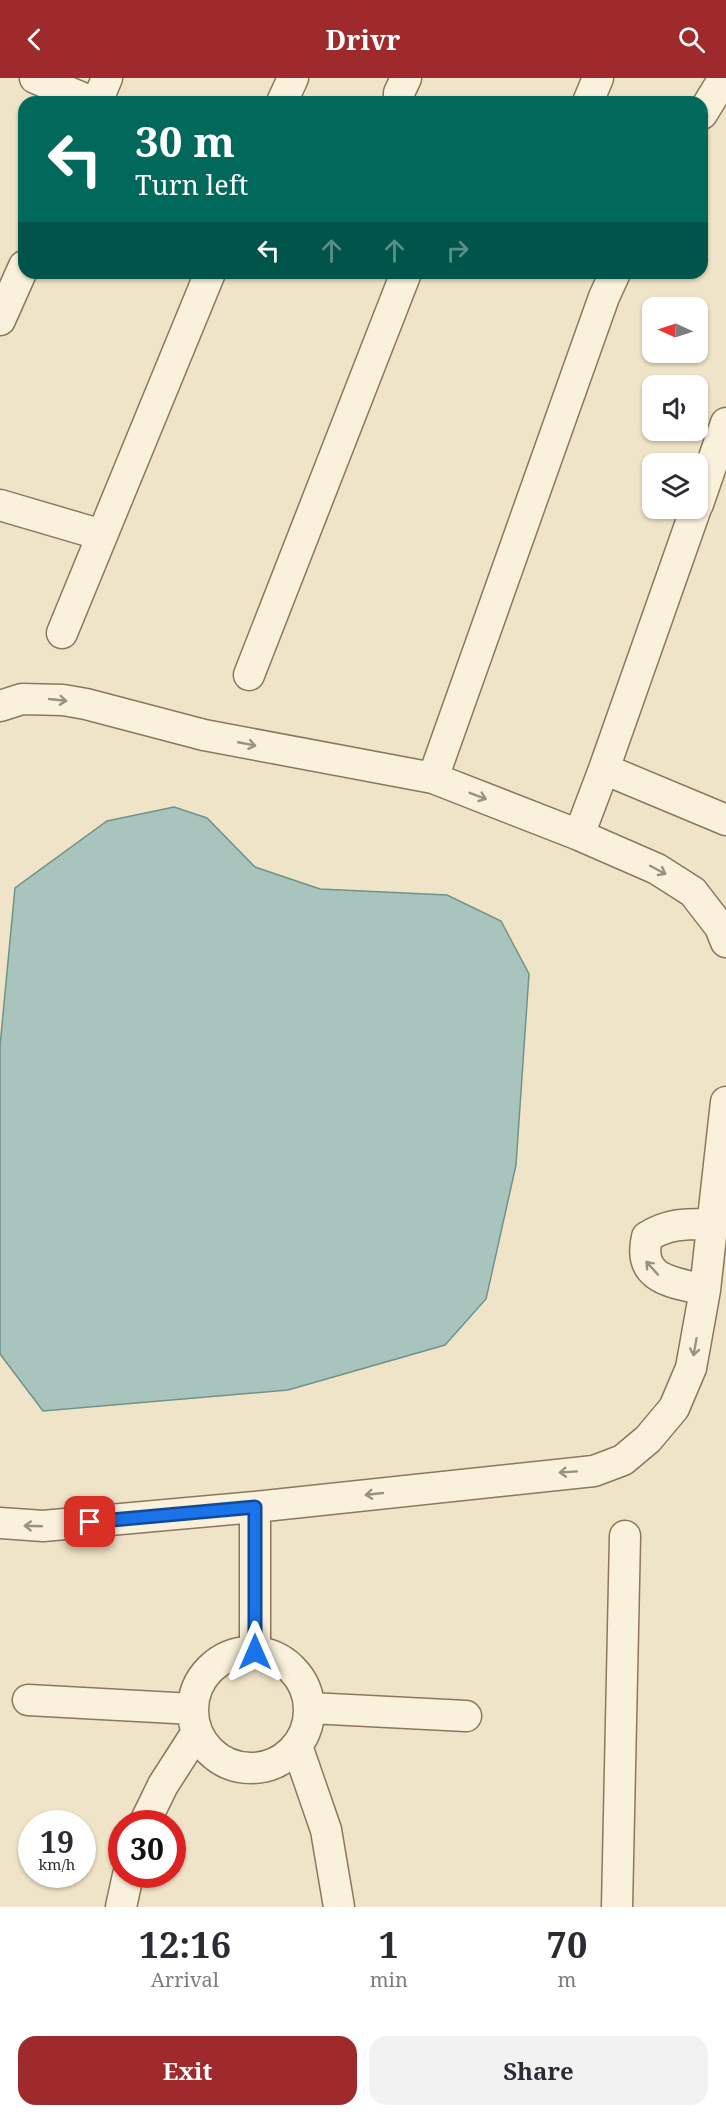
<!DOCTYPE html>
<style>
body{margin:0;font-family:"Noto Serif",serif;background:#f2f2f3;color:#2b2b33;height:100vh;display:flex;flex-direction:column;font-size:22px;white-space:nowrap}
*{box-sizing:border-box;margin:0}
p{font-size:20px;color:#7c7c81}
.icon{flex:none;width:33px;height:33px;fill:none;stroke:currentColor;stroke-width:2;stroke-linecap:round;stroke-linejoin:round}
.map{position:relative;height:1829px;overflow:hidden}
.details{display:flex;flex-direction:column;background:#fff;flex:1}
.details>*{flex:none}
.hud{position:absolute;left:18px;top:18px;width:690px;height:183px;border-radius:18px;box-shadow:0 2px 4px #0004;background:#00695c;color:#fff;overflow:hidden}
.needle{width:39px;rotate:273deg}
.fabs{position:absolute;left:642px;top:219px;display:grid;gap:12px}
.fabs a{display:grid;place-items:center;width:66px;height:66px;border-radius:12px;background:#fff;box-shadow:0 2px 4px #0004;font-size:30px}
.speed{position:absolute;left:18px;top:1732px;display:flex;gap:12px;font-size:30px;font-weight:700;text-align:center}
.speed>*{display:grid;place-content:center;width:78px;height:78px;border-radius:50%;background:#fff;box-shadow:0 2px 4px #0004;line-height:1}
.speed small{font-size:15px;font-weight:400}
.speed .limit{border:9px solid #d22;background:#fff;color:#111}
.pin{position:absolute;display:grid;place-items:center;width:51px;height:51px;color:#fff;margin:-26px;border-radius:12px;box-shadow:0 3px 9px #0006}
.me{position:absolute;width:66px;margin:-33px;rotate:0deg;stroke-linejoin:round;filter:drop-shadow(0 0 4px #0008)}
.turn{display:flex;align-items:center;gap:21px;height:126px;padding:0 18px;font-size:27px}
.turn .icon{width:78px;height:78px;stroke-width:2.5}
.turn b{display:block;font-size:42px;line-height:51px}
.lanes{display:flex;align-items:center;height:57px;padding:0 18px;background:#0003;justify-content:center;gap:30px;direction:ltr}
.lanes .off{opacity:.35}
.eta{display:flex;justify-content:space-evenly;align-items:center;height:102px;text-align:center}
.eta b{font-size:36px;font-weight:700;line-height:42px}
.action{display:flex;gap:12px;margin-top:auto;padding:12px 18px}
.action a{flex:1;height:69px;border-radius:18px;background:#9e2a2b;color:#fff;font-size:24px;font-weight:700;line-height:69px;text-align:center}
.action a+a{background:#f2f2f3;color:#2b2b33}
header{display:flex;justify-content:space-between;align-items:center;height:78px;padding:0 18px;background:#9e2a2b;color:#fff;font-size:27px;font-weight:700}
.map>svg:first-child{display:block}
.water{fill:#a9c4bc;stroke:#6f938a;stroke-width:1.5}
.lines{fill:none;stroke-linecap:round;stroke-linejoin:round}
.minor-casing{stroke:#8d765c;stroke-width:33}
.minor{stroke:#faf1dc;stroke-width:30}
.oneway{stroke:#9c907e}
.route-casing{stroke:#114b97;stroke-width:15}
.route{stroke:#1a73e8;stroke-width:10}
</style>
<header><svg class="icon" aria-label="back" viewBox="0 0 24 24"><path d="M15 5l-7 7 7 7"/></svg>Drivr<svg class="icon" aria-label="search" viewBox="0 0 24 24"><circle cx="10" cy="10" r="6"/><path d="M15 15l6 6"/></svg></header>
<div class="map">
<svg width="726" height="1829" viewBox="0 0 726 1829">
<rect width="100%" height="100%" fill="#f0e4c8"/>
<!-- water -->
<path class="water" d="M174,729l33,11 48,49 65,22 127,6 54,26 28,53 -13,191 -30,134 -41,46 -157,45 -245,21 -43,-57v-308l15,-158 92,-67z"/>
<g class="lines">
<defs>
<path id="minor" d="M35,0l57,24
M97,24l10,-24
M282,24l11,-24
M399,24v-9l7,-15
M588,24l10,-24
M702,36l22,-36
M0,242l24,-54
M698,426l28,-81
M0,427l102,30
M62,555l148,-360
M249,597l157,-402
M0,628l22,-7 41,1 23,4 118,31 229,43 146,57 78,34 36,23 27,35 6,15
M604,691l122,51
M433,700l171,-481 11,-24
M579,757l25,-66 92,-261
M705,1212c-33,-8 -68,-10 -58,-53 22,-14 40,-13 65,-13
M0,1445l43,3 212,-19 339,-36 29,-11 25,-21 26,-31 17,-40 14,-78 21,-188
M255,1573v-144
M193 1632a58 58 0 1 1 116 0a58 58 0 1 1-116 0Z
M28,1622l165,9
M310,1630l156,8
M297,1668l29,84 13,77
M144,1746l19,-39 34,-53
M121,1829l7,-32
M617,1829l8,-371"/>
</defs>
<!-- minor casing -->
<use href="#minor" class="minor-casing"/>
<!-- minor -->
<use href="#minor" class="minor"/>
</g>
<!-- one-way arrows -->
<defs><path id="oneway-shaft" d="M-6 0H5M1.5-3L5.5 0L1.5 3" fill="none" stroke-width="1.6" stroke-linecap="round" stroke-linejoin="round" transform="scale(1.5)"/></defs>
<g class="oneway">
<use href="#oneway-shaft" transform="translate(58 622) rotate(6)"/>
<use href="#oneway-shaft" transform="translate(247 666) rotate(11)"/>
<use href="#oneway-shaft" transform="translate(478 718) rotate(21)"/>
<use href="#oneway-shaft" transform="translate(658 792) rotate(28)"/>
<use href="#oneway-shaft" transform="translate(652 1190) rotate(-132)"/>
<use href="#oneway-shaft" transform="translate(695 1269) rotate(100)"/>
<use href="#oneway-shaft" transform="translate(568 1394) rotate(176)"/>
<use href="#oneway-shaft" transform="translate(374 1416) rotate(174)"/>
<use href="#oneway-shaft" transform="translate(33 1448) rotate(-178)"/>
</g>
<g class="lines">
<defs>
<path id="route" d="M90,1444l165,-15v145"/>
</defs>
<!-- route casing -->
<use href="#route" class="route-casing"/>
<!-- route -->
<use href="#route" class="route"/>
</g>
</svg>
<div class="fabs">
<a><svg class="needle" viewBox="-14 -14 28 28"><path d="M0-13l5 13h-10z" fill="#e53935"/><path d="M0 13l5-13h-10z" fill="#7c7c81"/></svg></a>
<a><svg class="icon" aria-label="sound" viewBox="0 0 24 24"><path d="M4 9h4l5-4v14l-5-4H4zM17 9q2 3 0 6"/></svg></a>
<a><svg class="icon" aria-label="layers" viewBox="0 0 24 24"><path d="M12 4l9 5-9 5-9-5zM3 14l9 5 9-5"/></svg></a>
</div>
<div class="speed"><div>19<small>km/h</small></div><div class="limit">30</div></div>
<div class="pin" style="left:90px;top:1444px;background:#d93025"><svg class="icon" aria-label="arrive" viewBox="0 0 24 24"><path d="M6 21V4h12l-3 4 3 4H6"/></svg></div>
<svg class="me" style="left:255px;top:1574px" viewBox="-20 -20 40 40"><path d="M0-17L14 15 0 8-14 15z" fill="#1a73e8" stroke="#fff" stroke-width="4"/></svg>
<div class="hud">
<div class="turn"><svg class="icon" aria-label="left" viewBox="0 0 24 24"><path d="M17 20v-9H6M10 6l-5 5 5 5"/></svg><div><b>30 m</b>Turn left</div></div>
<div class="lanes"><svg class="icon" aria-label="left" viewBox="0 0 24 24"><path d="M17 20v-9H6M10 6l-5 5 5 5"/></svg><svg class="icon off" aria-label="ahead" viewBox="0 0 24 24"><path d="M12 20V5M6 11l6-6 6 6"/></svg><svg class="icon off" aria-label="ahead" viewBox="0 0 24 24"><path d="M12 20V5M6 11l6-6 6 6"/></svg><svg class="icon off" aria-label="right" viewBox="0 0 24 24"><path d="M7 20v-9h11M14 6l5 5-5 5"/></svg></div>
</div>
</div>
<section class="details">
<div class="eta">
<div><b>12:16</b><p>Arrival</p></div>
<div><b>1</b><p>min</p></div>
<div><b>70</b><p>m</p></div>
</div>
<div class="action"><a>Exit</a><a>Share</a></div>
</section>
